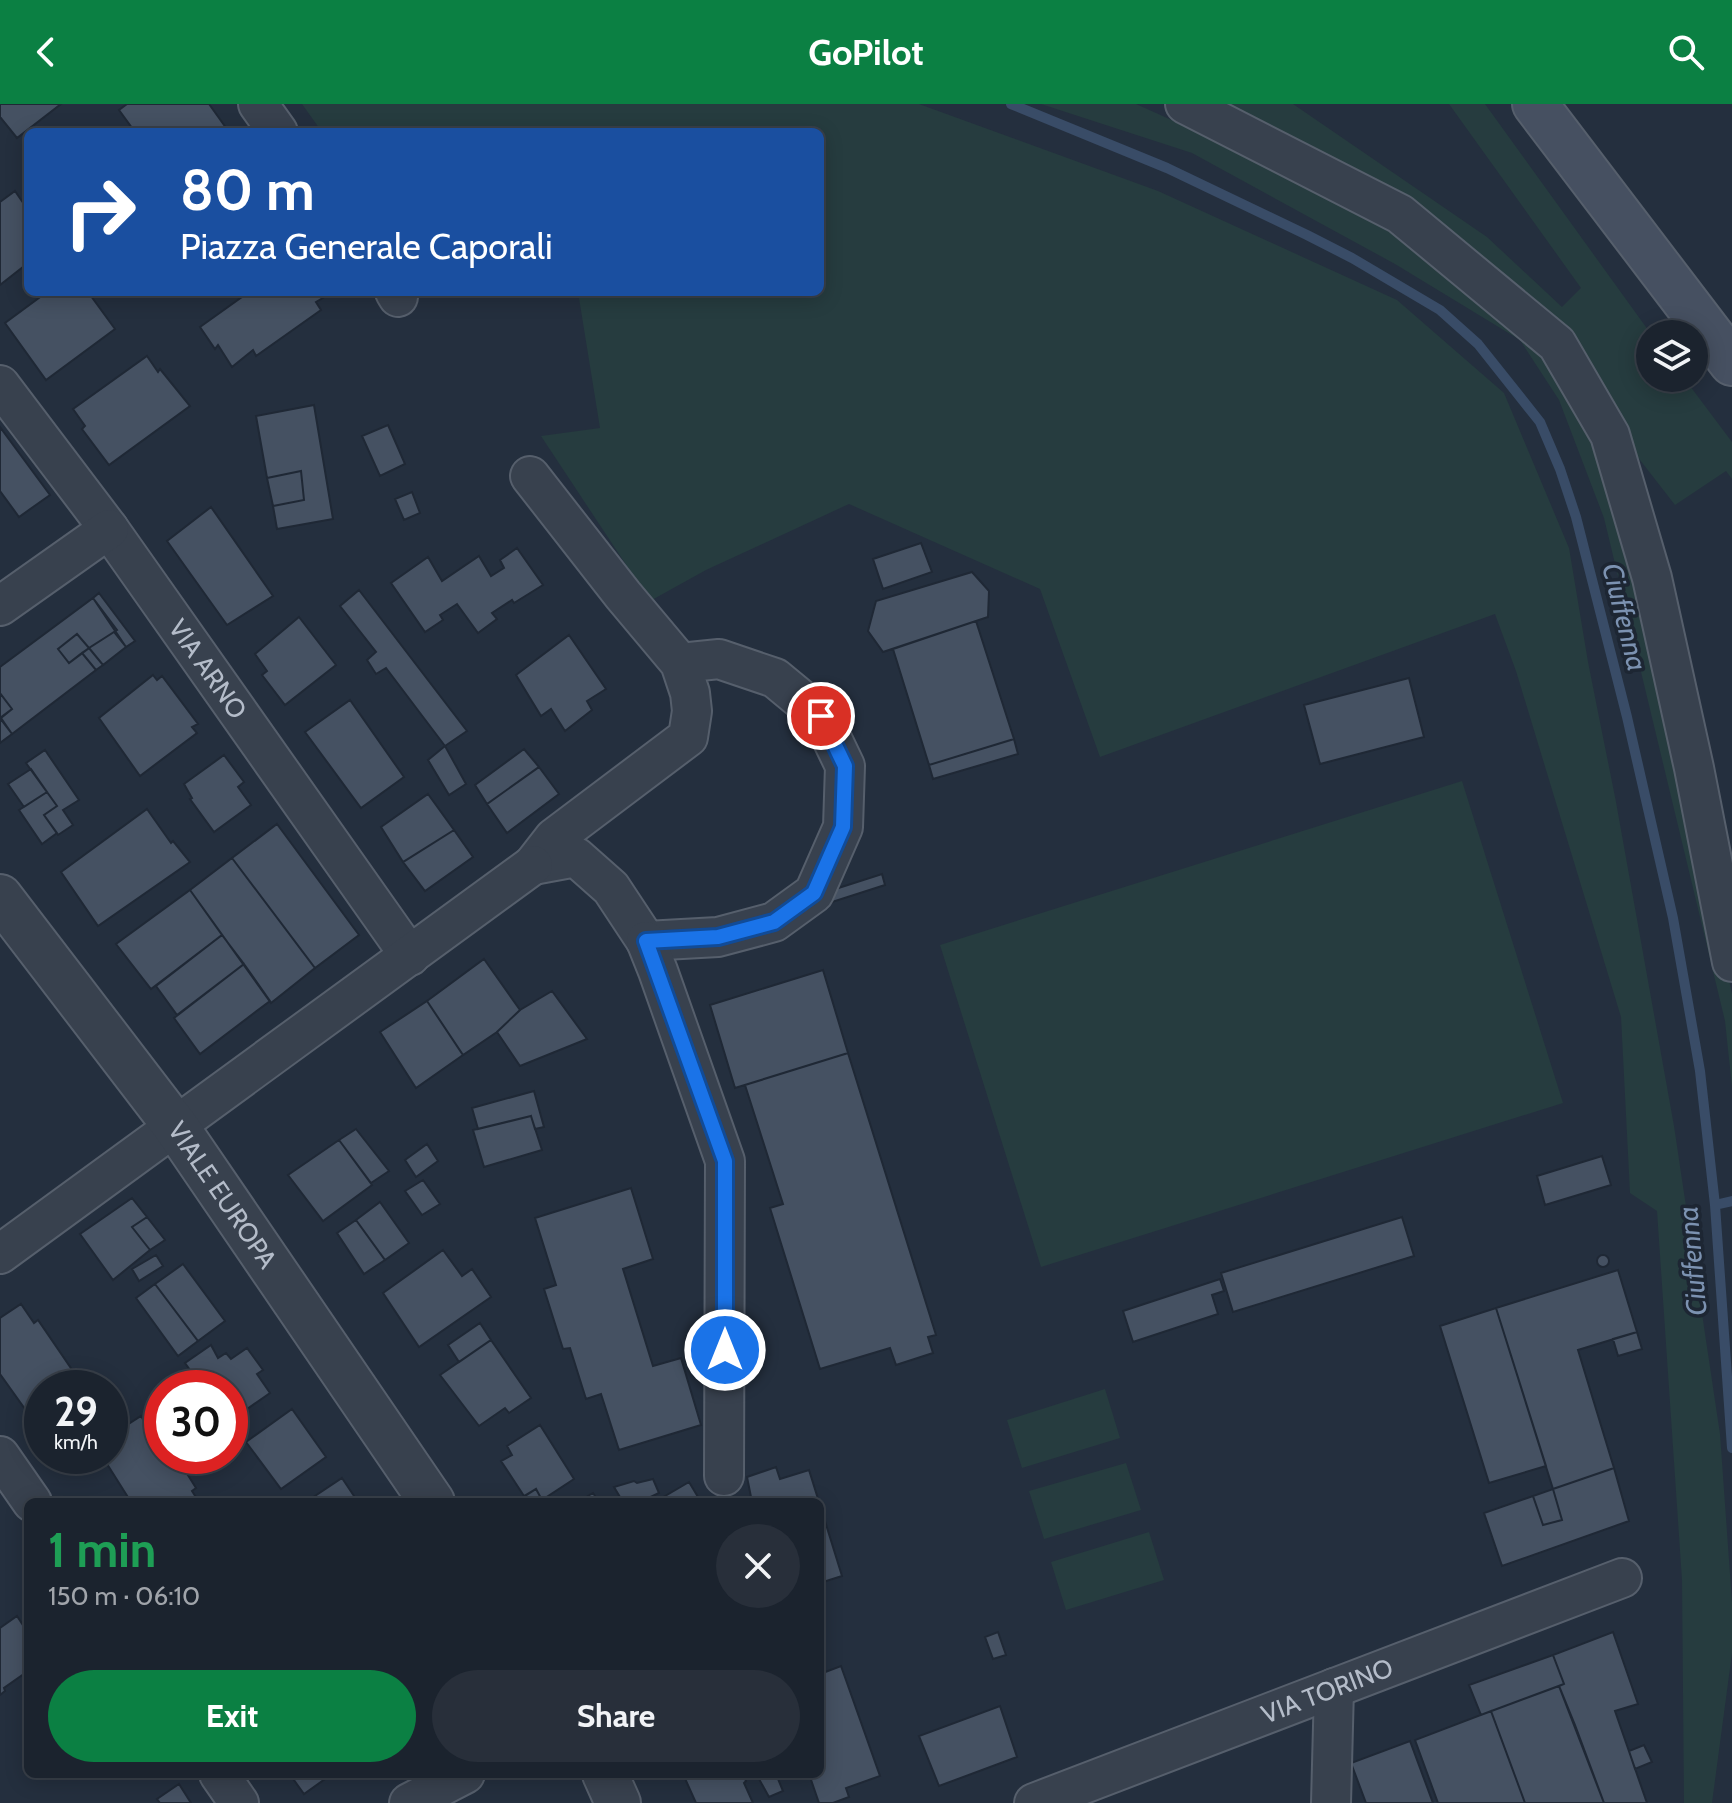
<!DOCTYPE html>
<meta charset="utf-8">
<style>
body{margin:0;font-family:Cabin,sans-serif;background:#282f3a;color:#f1f3f6;height:100vh;display:flex;flex-direction:column;font-size:30px;white-space:nowrap}
*{box-sizing:border-box;margin:0}
p{font-size:26px;color:#a0a4aa}
.icon{flex:none;width:44px;height:44px;fill:none;stroke:currentColor;stroke-width:2;stroke-linecap:round;stroke-linejoin:round}
.map{position:relative;flex:1;overflow:hidden}
.panel{position:absolute;left:24px;top:1394px;width:800px;height:280px;display:flex;flex-direction:column;background:#1b232e;border-radius:12px;box-shadow:0 4px 20px #0003,0 0 0 2px #39404a}
.panel>*{flex:none}
.banner{position:absolute;left:24px;top:24px;width:800px;height:168px;border-radius:12px;box-shadow:0 4px 20px #0003,0 0 0 2px #39404a;background:#1a4fa0;color:#fff;overflow:hidden}
.controls{position:absolute;left:1636px;top:216px;display:grid;gap:16px}
.controls a{display:grid;place-items:center;width:72px;height:72px;border-radius:50%;background:#1b232e;box-shadow:0 4px 20px #0003,0 0 0 2px #39404a;font-size:40px}
.speed{position:absolute;left:24px;top:1266px;display:flex;gap:16px;font-size:40px;font-weight:700;text-align:center}
.speed>*{display:grid;place-content:center;width:104px;height:104px;border-radius:50%;background:#1b232e;box-shadow:0 4px 20px #0003,0 0 0 2px #39404a;line-height:1}
.speed small{font-size:20px;font-weight:400}
.speed .limit{border:12px solid #d22;background:#fff;color:#111}
.pin{position:absolute;display:grid;place-items:center;width:68px;height:68px;color:#fff;margin:-34px;border:4px solid #fff;border-radius:50%;box-shadow:0 2px 8px #0007}
.me{position:absolute;width:88px;margin:-44px;rotate:0deg;stroke-linejoin:round;filter:drop-shadow(0 0 6px #0008)}
.turn{display:flex;align-items:center;gap:28px;height:168px;padding:0 24px;font-size:36px}
.turn .icon{width:104px;height:104px;stroke-width:2.5}
.turn b{display:block;font-size:56px;line-height:68px}
.round{display:grid;place-items:center;flex:none;width:84px;height:84px;border-radius:42px;background:#282f3a}
.head{display:flex;align-items:center;justify-content:space-between;height:136px;padding:0 24px}
h1{font-size:48px;font-weight:700;line-height:60px;color:#1e9e55}
.primary-button{display:flex;gap:16px;margin-top:auto;padding:16px 24px}
.primary-button a{flex:1;height:92px;border-radius:48px;background:#0b8043;color:#fff;font-size:32px;font-weight:700;line-height:92px;text-align:center}
.primary-button a+a{background:#282f3a;color:#f1f3f6}
header{display:flex;justify-content:space-between;align-items:center;height:104px;padding:0 24px;background:#0b8043;color:#fff;font-size:36px;font-weight:700}
.map>svg:first-child{display:block}
.green{fill:#263c3f}
.lines{fill:none;stroke-linecap:round;stroke-linejoin:round}
.stream{stroke:#394c67;stroke-width:10}
.building{fill:#455162;stroke:#1f2835;stroke-width:2}
.minor-casing{stroke:#565f6c;stroke-width:42}
.tertiary-casing{stroke:#565f6c;stroke-width:48}
.secondary-casing{stroke:#565f6c;stroke-width:48}
.minor{stroke:#38414e;stroke-width:38}
.tertiary{stroke:#38414e;stroke-width:44}
.secondary{stroke:#465061;stroke-width:44}
.route-casing{stroke:#114b97;stroke-width:20}
.route{stroke:#1a73e8;stroke-width:14}
.labels{text-anchor:middle;dominant-baseline:central;stroke-width:7;stroke-linejoin:round;paint-order:stroke}
.street-label{font-size:26px;fill:#b4bcc9;stroke:#1d2633}
.water-label{font-size:28px;font-style:italic;fill:#7c92b1;stroke:#1d2633}
</style>
<header><svg class="icon" aria-label="back" viewBox="0 0 24 24"><path d="M15 5l-7 7 7 7"/></svg>GoPilot<svg class="icon" aria-label="search" viewBox="0 0 24 24"><circle cx="10" cy="10" r="6"/><path d="M15 15l6 6"/></svg></header>
<div class="map">
<svg width="1732" height="1699" viewBox="0 0 1732 1699">
<rect width="100%" height="100%" fill="#242f3e"/>
<!-- green -->
<path class="green" d="M302,0h617l239,87 239,109 107,93 65,155 19,114 28,140 58,324 46,308 12,168v51l-20,150h-28l-2,-223 -25,-369 -27,-18 -9,-176 -105,-346 -21,-57 -395,143 -60,-168 -191,-85 -143,66 -56,31 -109,-165 59,-8 -22,-136h242v-160h-498z
M1041,0h95l184,83 136,86 91,75 55,91 59,216 71,339v93l-7,-66 -121,-503 -45,-118 -39,-60 -125,-76 -203,-111z
M1227,0h66l194,133 75,70 19,-19 -132,-184h36l166,230 -1,44h34l48,64v37l-6,-8 -51,34 -182,-234 -146,-107z
M1462,677l101,322 -522,164 -101,-322z
M1105,1285l15,49 -98,30 -15,-48z
M1126,1359l15,47 -97,29 -15,-48z
M1149,1428l15,48 -98,30 -15,-48z"/>
<g class="lines">
<!-- stream -->
<path class="stream" d="M1011,0l156,64 140,67 45,23 88,52 38,34 62,78 20,47 16,48 51,200 46,201 27,153 15,134 17,243
M1715,1101l17,-4"/>
</g>
<!-- building -->
<path class="building" d="M0,0h61l-44,34 -17,-21z
M127,0h82l20,28h-94l-16,-22z
M15,87l13,19v53l-28,22v-83z
M47,188h41l27,37 -69,51 -41,-57z
M249,188h84l-17,10 5,8 -65,46 -3,-6 -21,17 -14,-22 -3,4 -15,-22z
M147,252l11,16 2,-3 30,37 -81,59 -27,-36 3,-3 -12,-17z
M314,301l19,114 -56,10 -4,-23 31,-6 -3,-29 -34,7 -11,-62z
M388,321l17,39 -25,12 -18,-40z
M0,323l50,68 -31,22 -19,-26z
M301,367l3,29 -31,6 -6,-28z
M412,388l8,21 -16,7 -9,-21z
M211,403l62,89 -46,29 -60,-84z
M921,439l11,29 -49,17 -10,-30z
M517,444l26,37 -29,18 -2,-3 -20,13 5,6 -19,14 -21,-29 -17,11 3,5 -18,12 -34,-49 37,-26 14,24 37,-25 12,20 13,-8 -4,-8z
M972,468l17,19 -1,26 -105,35 -15,-21 8,-30z
M359,486l108,141 -22,15 -59,-78 -10,6 -9,-14 9,-8 -36,-46z
M99,489l36,48 -9,6 -33,-49z
M93,494l24,32 -28,18 -12,-14 -19,15 11,14 13,-10 14,17 -84,64 -11,-16 11,-9 -12,-16v-26z
M299,513l37,48 -51,40 -23,-30 5,-4 -12,-17z
M976,517l38,118 -85,26 -36,-116z
M114,528l12,15 -23,18 -14,-17z
M77,530l12,14 -20,15 -11,-14z
M569,531l37,54 -19,12 5,9 -27,21 -14,-22 -10,7 -25,-41z
M89,544l14,17 -7,5 -14,-17z
M153,571l4,5 5,-4 36,48 -6,3 5,6 -57,43 -41,-58z
M1409,574l15,59 -104,27 -16,-59z
M0,589l12,16 -12,9z
M350,596l54,77 -43,31 -56,-76z
M0,614l12,16 -12,9z
M1014,635l4,15 -85,25 -4,-14z
M445,642l21,38 -17,11 -21,-35z
M524,645l15,18 -52,37 -12,-19z
M45,646l34,50 -16,10 10,15 -15,10 -14,-20 13,-9 -31,-43z
M224,651l20,27 -6,5 13,18 -37,27 -24,-33 2,-1 -8,-14z
M539,663l20,27 -52,39 -20,-29z
M31,665l16,23 -23,15 -16,-23z
M47,688l10,14 -13,9 13,18 -15,11 -23,-34z
M428,690l26,36 -51,32 -22,-35z
M147,705l24,34 2,-2 17,21 -92,64 -37,-54z
M277,720l82,111 -44,33 -83,-110z
M454,726l19,27 -48,34 -22,-29z
M232,754l83,110 -44,35 -81,-113z
M882,770l3,11 -56,18 -3,-11z
M190,786l32,45 -71,54 -35,-45z
M222,831l22,29 -67,51 -21,-29z
M484,855l36,51 -23,22 -34,23 -36,-54z
M244,860l26,37 -70,53 -26,-36z
M823,866l25,83 -113,35 -25,-83z
M552,887l35,48 -67,27 -23,-34 23,-22z
M427,897l36,54 -47,33 -36,-56z
M848,949l88,282 -8,2 5,16 -37,12 -6,-17 -70,21 -50,-161 13,-4 -38,-119z
M534,987l10,36 -9,2 -4,-13 -53,13 -6,-21z
M531,1012l11,34 -58,17 -11,-37z
M356,1025l33,42 -18,12 -32,-43z
M339,1036l33,45 -49,36 -35,-46z
M427,1040l11,17 -22,16 -11,-17z
M1602,1052l9,29 -66,20 -8,-29z
M423,1076l17,24 -18,11 -17,-24z
M631,1084l22,71 -30,10 30,97 28,-8 20,67 -82,25 -18,-56 -15,5 -16,-51 -7,1 -19,-60 12,-4 -21,-67z
M132,1094l15,19 -15,10 18,23 -37,30 -33,-46z
M380,1098l29,41 -24,17 -29,-40z
M147,1113l18,23 -15,10 -18,-23z
M1402,1113l12,39 -181,56 -12,-39z
M356,1116l29,40 -21,14 -27,-41z
M443,1146l19,26 10,-7 19,28 -72,50 -36,-54z
M156,1151l7,11 -24,15 -7,-12z
M1597 1157a6 6 0 1 1 12 0a6 6 0 1 1-12 0Z
M183,1160l42,57 -27,20 -43,-57z
M1618,1166l19,62 -59,18 36,118 -61,21 -57,-181z
M1220,1175l4,12 -12,4 6,19 -85,28 -10,-31z
M155,1180l43,57 -20,15 -42,-58z
M21,1200l13,19 4,-3 41,60 -4,4 3,4h-36l-2,42 -40,-56v-56z
M1496,1204l50,158 -57,17 -49,-157z
M480,1219l11,17 -32,22 -11,-17z
M1637,1228l5,17 -24,7 -5,-17z
M491,1236l40,58 -22,15 -4,-5 -26,18 -39,-51z
M211,1241l7,13 8,-5 5,6 16,-11 16,22 -6,4 13,19 -40,28v-33h-27l-18,-25z
M292,1305l34,48 -45,32 -35,-47z
M141,1312l11,18 7,-5 3,5v22h14l20,32 -4,3 7,11h-68l-29,-46h8v-20z
M540,1321l34,54 -32,21 -6,-11 -12,7 -23,-35 11,-6 -5,-9z
M776,1363l4,12 29,-9 10,32h-67l-5,-25z
M1614,1364l15,53 -127,45 -18,-53 49,-17 10,29 19,-5 -9,-31z
M342,1374l16,24h-52z
M653,1375l6,14 -19,9h-17l-9,-15 20,-6 3,2z
M689,1378l9,15 -8,5h-35z
M536,1385l6,11 -21,2 -2,-2z
M1553,1385l9,31 -19,5 -10,-29z
M593,1389l6,9h-21z
M820,1401l22,71 -22,7z
M17,1512l11,17v38l-24,17 1,3 -5,4v-67z
M998,1528l8,23 -13,4 -8,-22z
M1613,1528l25,72 -23,7 32,92h-43l-45,-117 5,-2 -11,-29z
M1553,1551l11,29 -83,31 -12,-30z
M841,1562l39,110 -34,12 3,9 -16,6h-14l-10,-29h11v-100z
M1559,1582l16,39 29,78h-79l-34,-92z
M1000,1602l17,51 -78,29 -20,-50z
M1491,1607l34,92h-87l-23,-63z
M1410,1637l23,62h-67l-15,-40z
M1644,1641l8,17 -17,7 -6,-18z
M286,1670h46l-28,20 -13,-18 -2,2z
M683,1670h60l3,7 -2,2 9,20h-57z
M771,1670h5l7,17 -14,6 -10,-18z
M179,1680l12,19h-31l-3,-4z"/>
<g class="lines">
<defs>
<g id="minor">
<path d="M258,0l20,28"/>
<path d="M1185,0l215,110 157,130 53,91 42,143 42,190 38,194"/>
<path d="M395,188l3,5"/>
<path id="s1" d="M0,281l109,144 301,427"/>
<path d="M530,372l93,119 57,68 10,30 2,18 -4,26 -134,101 -21,27 43,-8 35,31 35,53 72,-4 56,-15 40,-29 29,-66 2,-61 -24,-50 -46,-38 -56,-19 -39,4"/>
<path d="M0,502l109,-77"/>
<path d="M646,837l12,30 67,190 -1,315"/>
<path d="M0,1150l533,-389"/>
<path d="M0,1352l32,46"/>
<path d="M219,1670l20,29"/>
<path d="M409,1699l56,-29"/>
<path id="s2" d="M1034,1699l588,-225"/>
<path d="M1331,1699l3,-115"/>
</g>
<g id="tertiary">
<path id="s3" d="M0,793l176,230 256,375"/>
<path d="M605,1670l13,29"/>
</g>
<path id="secondary" d="M1535,0l197,259"/>
</defs>
<!-- minor casing -->
<use href="#minor" class="minor-casing"/>
<!-- tertiary casing -->
<use href="#tertiary" class="tertiary-casing"/>
<!-- secondary casing -->
<use href="#secondary" class="secondary-casing"/>
<!-- minor -->
<use href="#minor" class="minor"/>
<!-- tertiary -->
<use href="#tertiary" class="tertiary"/>
<!-- secondary -->
<use href="#secondary" class="secondary"/>
</g>
<g class="lines">
<defs>
<path id="route" d="M725,1246v-189l-79,-220 72,-4 56,-15 40,-29 29,-66 2,-61 -24,-50"/>
</defs>
<!-- route casing -->
<use href="#route" class="route-casing"/>
<!-- route -->
<use href="#route" class="route"/>
</g>
<g class="labels">
<!-- street labels -->
<g class="street-label">
<text stroke="none"><textPath href="#s1" startOffset="352">VIA ARNO</textPath></text>
<text stroke="none"><textPath href="#s3" startOffset="372">VIALE EUROPA</textPath></text>
<text stroke="none"><textPath href="#s2" startOffset="314">VIA TORINO</textPath></text>
</g>
<!-- water labels -->
<g class="water-label">
<text transform="translate(1625 513) rotate(76)">Ciuffenna</text>
<text transform="translate(1692 1157) rotate(-95)">Ciuffenna</text>
</g>
</g>
</svg>
<div class="controls">
<a><svg class="icon" aria-label="layers" viewBox="0 0 24 24"><path d="M12 4l9 5-9 5-9-5zM3 14l9 5 9-5"/></svg></a>
</div>
<div class="speed"><div>29<small>km/h</small></div><div class="limit">30</div></div>
<div class="pin" style="left:821px;top:612px;background:#d93025"><svg class="icon" aria-label="arrive" viewBox="0 0 24 24"><path d="M6 21V4h12l-3 4 3 4H6"/></svg></div>
<svg class="me" style="left:725px;top:1246px" viewBox="-20 -20 40 40"><circle r="17" fill="#1a73e8" stroke="#fff" stroke-width="3"/><path d="M0-11L8 9 0 5-8 9z" fill="#fff"/></svg>
<div class="banner">
<div class="turn"><svg class="icon" aria-label="right" viewBox="0 0 24 24"><path d="M7 20v-9h11M14 6l5 5-5 5"/></svg><div><b>80 m</b>Piazza Generale Caporali</div></div>
</div>
<section class="panel">
<div class="head"><div><h1>1 min</h1><p>150 m · 06:10</p></div><a class="round"><svg class="icon" aria-label="close" viewBox="0 0 24 24"><path d="M6 6l12 12M18 6L6 18"/></svg></a></div>
<div class="primary-button"><a>Exit</a><a>Share</a></div>
</section>
</div>
